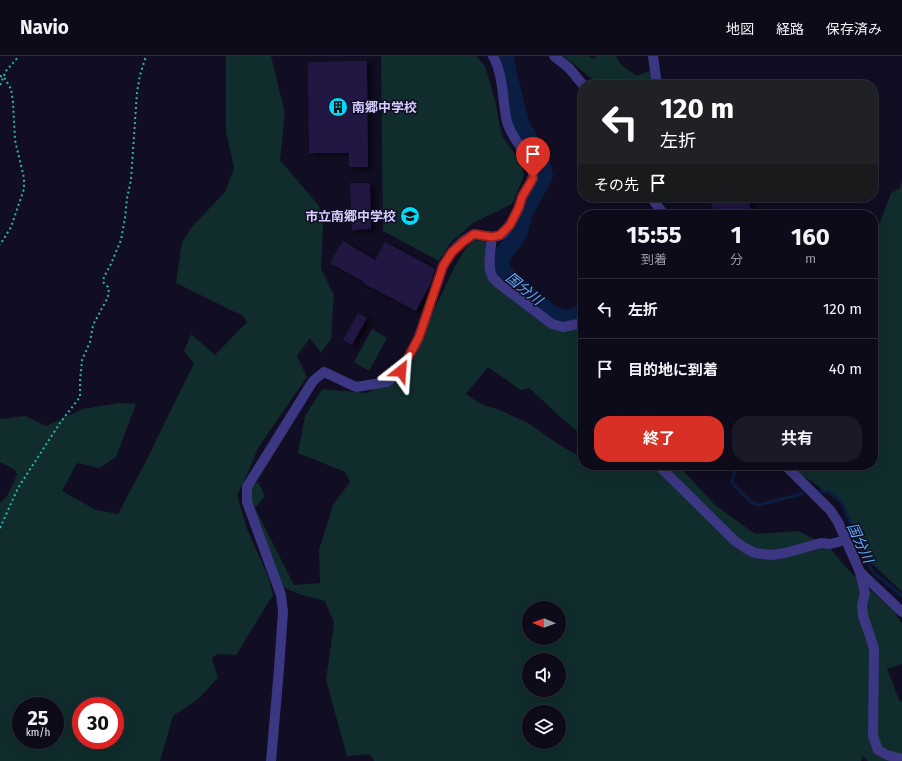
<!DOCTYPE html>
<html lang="ja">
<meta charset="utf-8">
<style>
body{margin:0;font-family:"Fira Sans","Noto Sans JP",sans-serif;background:#1b1827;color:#f1f3f6;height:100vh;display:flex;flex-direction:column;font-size:15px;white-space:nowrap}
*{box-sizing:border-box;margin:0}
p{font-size:13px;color:#9a9aa2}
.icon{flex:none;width:22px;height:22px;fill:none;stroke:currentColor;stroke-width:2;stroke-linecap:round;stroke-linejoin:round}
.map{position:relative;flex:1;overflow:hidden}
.sheet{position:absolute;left:578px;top:154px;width:300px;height:260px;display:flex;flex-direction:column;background:#0d0a1a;border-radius:16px;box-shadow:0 4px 16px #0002,0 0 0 1px #2d2b39}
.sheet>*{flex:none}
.guide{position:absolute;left:578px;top:24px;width:300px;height:122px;border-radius:16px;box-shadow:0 4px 16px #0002,0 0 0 1px #2d2b39;background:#202124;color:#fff;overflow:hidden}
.needle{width:26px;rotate:271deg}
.tools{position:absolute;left:522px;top:545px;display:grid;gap:8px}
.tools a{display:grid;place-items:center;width:44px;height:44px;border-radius:50%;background:#0d0a1a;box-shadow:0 4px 16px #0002,0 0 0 1px #2d2b39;font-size:20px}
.speed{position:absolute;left:12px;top:641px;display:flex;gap:8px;font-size:20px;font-weight:700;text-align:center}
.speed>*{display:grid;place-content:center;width:52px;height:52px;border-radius:50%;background:#0d0a1a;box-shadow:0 4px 16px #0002,0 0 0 1px #2d2b39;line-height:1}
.speed small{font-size:10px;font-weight:400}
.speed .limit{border:6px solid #d22;background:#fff;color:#111}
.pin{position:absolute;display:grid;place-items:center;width:34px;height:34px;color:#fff;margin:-41px -17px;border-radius:50% 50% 50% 0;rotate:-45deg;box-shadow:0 0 4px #0007}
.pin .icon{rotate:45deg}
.me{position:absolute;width:44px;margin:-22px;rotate:28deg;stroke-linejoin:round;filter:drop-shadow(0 0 3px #0008)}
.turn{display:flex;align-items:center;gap:14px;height:84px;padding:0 16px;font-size:18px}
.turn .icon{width:52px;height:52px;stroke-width:2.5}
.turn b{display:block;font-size:28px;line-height:34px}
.then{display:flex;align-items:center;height:38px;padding:0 16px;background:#0003;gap:8px;font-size:15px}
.eta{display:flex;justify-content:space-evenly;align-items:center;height:68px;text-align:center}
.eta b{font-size:24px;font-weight:700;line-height:28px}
.primary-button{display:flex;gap:8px;margin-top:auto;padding:8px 16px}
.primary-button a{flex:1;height:46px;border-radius:16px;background:#d93025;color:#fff;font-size:16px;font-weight:700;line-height:46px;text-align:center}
.primary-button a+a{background:#1b1827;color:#f1f3f6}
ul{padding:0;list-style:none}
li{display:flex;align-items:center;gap:12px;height:60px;padding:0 16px;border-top:1px solid #2d2b39}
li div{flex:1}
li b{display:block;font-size:15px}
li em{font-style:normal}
header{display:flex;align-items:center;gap:24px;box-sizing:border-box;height:56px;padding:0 20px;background:#0d0a1a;border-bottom:1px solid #2d2b39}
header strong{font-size:19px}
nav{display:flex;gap:22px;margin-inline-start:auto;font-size:14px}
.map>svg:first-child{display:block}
.green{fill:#102c2c;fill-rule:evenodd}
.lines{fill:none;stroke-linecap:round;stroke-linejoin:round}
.stream{stroke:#0a1e43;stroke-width:3}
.river{stroke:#0a1e43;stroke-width:18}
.building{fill:#221943;filter:url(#shadow)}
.path{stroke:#2cb5b0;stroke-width:2;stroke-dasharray:2 3;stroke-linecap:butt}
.minor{stroke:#3c3782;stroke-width:10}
.tertiary{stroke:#3c3782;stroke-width:10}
.route-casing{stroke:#8d1f18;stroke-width:10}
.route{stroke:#d93025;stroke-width:7}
.labels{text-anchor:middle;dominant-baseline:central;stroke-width:3;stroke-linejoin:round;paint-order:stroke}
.poi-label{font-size:13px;font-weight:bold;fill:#d4ceff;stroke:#110d22;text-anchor:start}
.water-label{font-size:14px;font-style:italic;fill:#5cb0ff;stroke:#110d22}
</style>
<header>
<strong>Navio</strong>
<nav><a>地図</a><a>経路</a><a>保存済み</a></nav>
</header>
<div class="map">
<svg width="902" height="705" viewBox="0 0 902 705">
<defs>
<filter id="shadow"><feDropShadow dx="4.5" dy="2.5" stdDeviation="2" flood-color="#0009"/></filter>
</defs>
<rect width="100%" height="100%" fill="#110d22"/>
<!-- green -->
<path class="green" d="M226,0h45l14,57 -5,47 39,46 4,20 -2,43 13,26 -3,44 -10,14 -11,-15 -13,18 10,21 -49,71 -12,29 -9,18 10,34 22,49 4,17 -37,60 -18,-1 -6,4 6,20 -21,22 -24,16 -13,45h-160v-258l7,-7 10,-21 -2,-5 -15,-8v-44l1,1 24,-3 21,10 37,-17 36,-6 17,1 -20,53 -17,11 -22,-5 -15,28 34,19 22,4 27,-51 49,-100 -10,-12 7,-17 24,21 32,-33 -4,-6 -67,-33 6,-41 10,-15 33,-35 9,-24 -8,-36zM21,650h34v34h-34zM81,650h34v34h-34z
M381,0h95l9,10 10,34 7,36 19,26 3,14 -12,28 -39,19 -22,19 -12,19 -56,-30z
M563,0h25l5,3 4,-3h19l4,8 17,12 14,-6 1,15h-54l-20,-18z
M902,125v411l-32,-30 -17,-36 -13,-24 -43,-31 -6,-6h82v-225l18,-47 8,-4z
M471,184l14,1 4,5 1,31 66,53 27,-2v108l-17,-14 -37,-34 -8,2 -33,-23 -22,27 12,8 8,4 11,3 31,14 33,23 22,12v7h95l37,40 40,29 43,-3 30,15 24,28 42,37 8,13v40l-15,5 13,33 2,-1v60h-34l-5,-5 -2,5h-487l-4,-7 -23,2 -21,-76 8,-57 -9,-22 -23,-6 -20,-8 -32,-85 2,-15 6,-5 7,14 -10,12 39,77 26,-2 -1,-33 14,-45 17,-23 -5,-10 -47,-19 7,-37 17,-27 45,4 36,-19 52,-108zM529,552h30v30h-30zM529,604h30v30h-30zM529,656h30v30h-30z
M372,273l15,9 -18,33 -15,-9z"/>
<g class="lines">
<!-- stream -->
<path class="stream" d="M735,409v5l-3,13 19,19 7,3 44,-11
M821,435l9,1 12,11 27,62 5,8 28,23"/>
<!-- river -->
<path class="river" d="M505,0l3,17 12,50 21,39 3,14 -13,24 -7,11 -5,21 -7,11 -10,12 -2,7 3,11 48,41c14,7 18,5 32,-1"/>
</g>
<!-- building -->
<path class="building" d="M367,5l1,106h-19v-14h-40l-1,-91z
M350,127h20l1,46 -19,1z
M721,141h27l4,18h-38l-3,-16z
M343,185l32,19 10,-18 50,27 -4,14 -15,28 -53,-28 1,-1 -34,-19z
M358,257l9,5 -15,27 -9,-5z"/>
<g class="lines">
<!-- path -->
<path class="path" d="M0,20l4,1 7,12 2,13 2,38 9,38v11l-13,38 -11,18
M0,29l6,-14 13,-15
M0,472l18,-40 42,-65 20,-26v-16l2,-21 8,-18 3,-17 14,-26 2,-6 -1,-6 -5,-5 1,-5 7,-13 10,-24 4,-22 2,-20 4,-18 6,-88 3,-17 6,-19"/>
<!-- minor -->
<path class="minor" d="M653,0l4,29
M492,181c-1,10 -5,29 0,39 1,2 4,5 6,7l54,41 11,3 20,-4
M658,409l77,76 10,7 10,5 16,2 14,-2 36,-10 9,1 16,-4
M860,516l5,22 -3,11 1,11 7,20 4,13 -1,87 5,14 9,5 15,4
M271,705l8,-92 4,-57 -2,-17 -34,-93v-15l66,-106 11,-9 32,15 31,-5 14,-11 18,-34 24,-71 9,-14 11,-11 11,-7c7,1 20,5 27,1 8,-6 14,-19 18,-28 1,-4 2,-8 4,-12 3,-6 11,-14 10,-22 -2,-17 -21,-33 -26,-51 -5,-22 -3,-46 -14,-66"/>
<!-- tertiary -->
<path class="tertiary" d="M554,0l15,12 14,17
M651,141l13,18
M785,409l45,45 8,12 22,50 42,40"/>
</g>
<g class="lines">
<defs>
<path id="route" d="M401,315l18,-34 24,-71 9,-14 11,-10 11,-8 18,3 8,-2 10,-10 9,-18 3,-10 11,-19"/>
</defs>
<!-- route casing -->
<use href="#route" class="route-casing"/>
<!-- route -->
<use href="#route" class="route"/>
</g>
<!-- icons -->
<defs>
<symbol id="building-disc" viewBox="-11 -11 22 22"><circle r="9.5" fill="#00dbf9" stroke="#110d22"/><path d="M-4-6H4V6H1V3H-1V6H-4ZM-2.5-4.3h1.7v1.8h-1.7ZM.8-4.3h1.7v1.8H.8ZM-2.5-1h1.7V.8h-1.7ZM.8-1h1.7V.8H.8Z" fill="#111"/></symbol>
<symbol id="school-disc" viewBox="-11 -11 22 22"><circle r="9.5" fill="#00dbf9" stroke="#110d22"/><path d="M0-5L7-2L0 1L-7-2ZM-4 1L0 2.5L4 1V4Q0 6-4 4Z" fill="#111"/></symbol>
</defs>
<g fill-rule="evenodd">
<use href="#building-disc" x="327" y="40" width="22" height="22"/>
<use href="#school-disc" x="399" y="149" width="22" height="22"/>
</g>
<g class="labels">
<!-- poi labels -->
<g class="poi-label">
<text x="352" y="51">南郷中学校</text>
<text x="396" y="160" text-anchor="end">市立南郷中学校</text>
</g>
<!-- water labels -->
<g class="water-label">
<text transform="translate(524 233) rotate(39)">国分川</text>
<text transform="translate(860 487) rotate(65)">国分川</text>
</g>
</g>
</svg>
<div class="tools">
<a><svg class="needle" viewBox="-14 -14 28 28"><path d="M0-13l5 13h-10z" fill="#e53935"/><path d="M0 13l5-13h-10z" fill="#9a9aa2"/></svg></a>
<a><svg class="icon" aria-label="sound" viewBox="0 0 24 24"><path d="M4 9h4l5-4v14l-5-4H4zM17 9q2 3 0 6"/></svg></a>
<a><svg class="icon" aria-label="layers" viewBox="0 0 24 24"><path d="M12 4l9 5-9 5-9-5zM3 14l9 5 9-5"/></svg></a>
</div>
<div class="speed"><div>25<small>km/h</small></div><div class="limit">30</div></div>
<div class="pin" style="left:533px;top:122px;background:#d93025"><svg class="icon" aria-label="arrive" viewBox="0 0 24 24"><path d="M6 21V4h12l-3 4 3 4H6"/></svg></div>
<svg class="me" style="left:401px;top:315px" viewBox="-20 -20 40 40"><path d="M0-17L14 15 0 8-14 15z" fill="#d93025" stroke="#fff" stroke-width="4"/></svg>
<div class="guide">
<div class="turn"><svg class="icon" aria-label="left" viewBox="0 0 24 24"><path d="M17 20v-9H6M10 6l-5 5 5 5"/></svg><div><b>120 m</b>左折</div></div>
<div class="then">その先<svg class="icon" aria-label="arrive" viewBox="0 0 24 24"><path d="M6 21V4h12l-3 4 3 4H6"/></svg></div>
</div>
<section class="sheet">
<div class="eta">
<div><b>15:55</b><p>到着</p></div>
<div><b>1</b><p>分</p></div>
<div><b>160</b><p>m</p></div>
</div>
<ul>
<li><svg class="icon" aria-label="left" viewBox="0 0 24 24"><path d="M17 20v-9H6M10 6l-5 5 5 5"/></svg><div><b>左折</b></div><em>120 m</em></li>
<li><svg class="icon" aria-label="arrive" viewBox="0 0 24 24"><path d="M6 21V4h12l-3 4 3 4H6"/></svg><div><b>目的地に到着</b></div><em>40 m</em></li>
</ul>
<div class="primary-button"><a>終了</a><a>共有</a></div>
</section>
</div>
